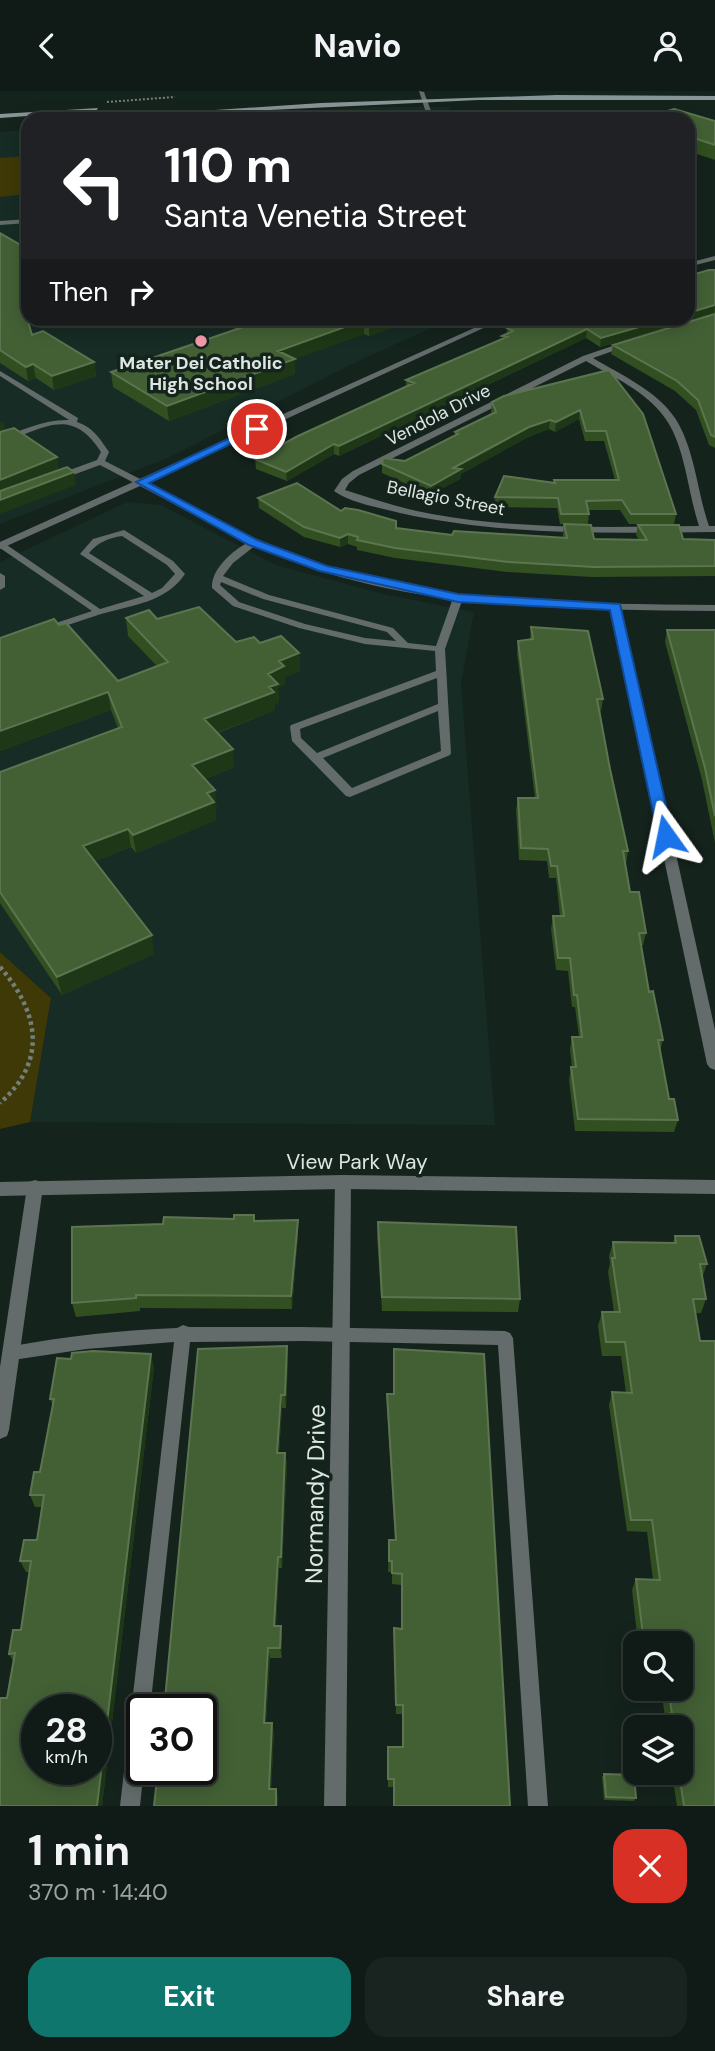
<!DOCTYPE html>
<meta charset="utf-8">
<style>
body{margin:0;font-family:"DM Sans",sans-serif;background:#19231f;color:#f1f3f6;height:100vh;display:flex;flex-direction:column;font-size:26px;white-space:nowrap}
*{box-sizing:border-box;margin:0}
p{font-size:23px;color:#9ca1a1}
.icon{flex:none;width:38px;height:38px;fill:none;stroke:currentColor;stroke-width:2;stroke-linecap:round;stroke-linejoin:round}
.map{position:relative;height:1715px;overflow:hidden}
.drawer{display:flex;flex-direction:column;background:#101a16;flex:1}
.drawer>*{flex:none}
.top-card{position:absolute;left:21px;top:21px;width:674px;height:214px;border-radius:21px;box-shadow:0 4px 18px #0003,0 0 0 2px #303835;background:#202124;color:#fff;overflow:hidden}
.tools{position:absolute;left:623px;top:1540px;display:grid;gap:14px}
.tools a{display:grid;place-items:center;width:70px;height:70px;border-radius:14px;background:#101a16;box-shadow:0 4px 18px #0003,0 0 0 2px #303835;font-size:35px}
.speed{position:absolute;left:21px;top:1603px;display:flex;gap:14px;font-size:35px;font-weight:700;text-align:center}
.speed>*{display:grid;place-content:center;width:91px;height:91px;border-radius:50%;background:#101a16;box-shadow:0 4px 18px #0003,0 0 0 2px #303835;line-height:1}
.speed small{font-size:18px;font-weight:400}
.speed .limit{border:4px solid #111;border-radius:10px;background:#fff;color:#111}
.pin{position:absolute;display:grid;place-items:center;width:60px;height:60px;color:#fff;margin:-30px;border:4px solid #fff;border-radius:50%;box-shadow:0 2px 7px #0007}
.me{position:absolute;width:77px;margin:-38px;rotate:348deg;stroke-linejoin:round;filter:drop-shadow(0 0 5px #0008)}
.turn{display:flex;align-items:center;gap:24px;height:147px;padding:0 28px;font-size:32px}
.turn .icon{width:91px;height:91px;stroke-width:2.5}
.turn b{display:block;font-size:49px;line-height:60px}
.then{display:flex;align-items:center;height:66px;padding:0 28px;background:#0003;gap:14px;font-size:26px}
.round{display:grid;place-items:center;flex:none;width:74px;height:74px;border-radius:21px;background:#19231f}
.head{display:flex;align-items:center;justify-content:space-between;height:119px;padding:0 28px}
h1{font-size:42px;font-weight:700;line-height:52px}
.cta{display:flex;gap:14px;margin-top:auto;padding:14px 28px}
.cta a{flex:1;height:80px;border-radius:21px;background:#0f766e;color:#fff;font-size:28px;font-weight:700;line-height:80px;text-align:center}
.cta a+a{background:#19231f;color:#f1f3f6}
header{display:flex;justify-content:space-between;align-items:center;height:91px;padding:0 28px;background:#101a16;font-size:32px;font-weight:700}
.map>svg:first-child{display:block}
.built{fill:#162c24}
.green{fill:#3e3907}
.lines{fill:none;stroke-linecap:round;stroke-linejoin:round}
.path-far1{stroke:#75807b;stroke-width:2;stroke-dasharray:2 2;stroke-linecap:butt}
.path{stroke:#75807b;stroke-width:4.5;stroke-dasharray:3.5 3.5;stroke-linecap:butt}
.service{fill:#636b6b;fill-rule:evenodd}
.minor{fill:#636b6b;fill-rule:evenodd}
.tertiary{fill:#636b6b;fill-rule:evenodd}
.secondary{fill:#899697;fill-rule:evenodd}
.wall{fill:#314f21}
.shaded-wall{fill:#1e3716}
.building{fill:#436035;stroke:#5c7550;stroke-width:2;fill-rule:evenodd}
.route{fill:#1a73e8;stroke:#114b97;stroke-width:2}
.poi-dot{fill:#f39aac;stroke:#15231d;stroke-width:2.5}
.labels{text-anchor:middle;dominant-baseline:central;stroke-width:7;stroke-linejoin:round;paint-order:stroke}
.far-poi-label{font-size:18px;font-weight:bold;fill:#dde6e2;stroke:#15231d}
.far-street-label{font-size:18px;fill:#dde6e2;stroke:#15231d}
.street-label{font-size:21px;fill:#dde6e2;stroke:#15231d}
.near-street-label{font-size:24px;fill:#dde6e2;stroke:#15231d}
</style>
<header><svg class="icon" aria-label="back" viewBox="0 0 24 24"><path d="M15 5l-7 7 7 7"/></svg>Navio<svg class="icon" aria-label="person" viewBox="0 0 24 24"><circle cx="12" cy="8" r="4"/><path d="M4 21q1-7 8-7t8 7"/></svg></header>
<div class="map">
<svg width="715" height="1715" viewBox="0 0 715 1715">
<rect width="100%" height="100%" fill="#15231d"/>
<!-- built -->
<path class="built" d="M371,16h78l4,12h-261z
M28,39v189h423l-97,44 -184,94 -170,67v-392z
M127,411l34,3 115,60 107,29 91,18 -13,72 34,441 -465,-3 21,-124 -51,-46v-390z"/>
<!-- green -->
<path class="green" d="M28,65v38l-28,3v-39z
M0,861l51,46 -21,124 -30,7z"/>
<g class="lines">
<!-- path-far1 -->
<path class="path-far1" d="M107,11l68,-5"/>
<!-- path -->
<path class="path" d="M0,876c39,45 48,94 0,136"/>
<!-- service -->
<path class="service" d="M419,0l5,1 10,27h-6z
M28,128v4l-28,2v-4z
M0,280l78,47 -1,4c16,5 23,17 32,30l-4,9 39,20v4h-6l-38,-20 -38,14h-6v-4l41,-15 4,-8c-31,-48 -58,-22 -101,-9v-5c23,-8 45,-19 69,-18l-69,-44z
M124,439l49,31 12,13c-20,29 -53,31 -84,40 -16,5 -32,11 -48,16h-6v-4l45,-15 -92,-63v-5h4l96,66 44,-13 -64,-42 13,-15zM122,445l45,29 8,9 -13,14 -10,5 -63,-40c9,-11 20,-15 33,-17z
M253,449l3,1v4l-23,18 -10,13 46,19 124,33 15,15 28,3 17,-48 5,-3 3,1 2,2 -18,51 6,104 -1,2 -100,42 -4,-1 -54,-55 -2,-14 1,-2 145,-54 -1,-20 -70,-7 -66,-16 -66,-22 -21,-18c-1,-20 23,-40 41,-48zM221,491l42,17 124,33 9,9 -31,-3 -60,-14 -66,-22 -19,-17zM437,587l1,26 -121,49 -16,-15 -1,-9zM438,620l3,40 -89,37 -29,-30z
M0,482l5,3v11l-5,3z
M183,1234l6,2h114l202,4 5,2 3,5 35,468h-20l-30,-461 -195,-4 -113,1 -40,368h-8v59h2l-4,37h-20l54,-464 -88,7 -73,11 -6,-2 -2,-5 2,-5 6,-2c54,-10 109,-16 164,-18z"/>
<!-- minor -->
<path class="minor" d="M630,249h3v4l-40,14c28,17 63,32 82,60 20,31 22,74 34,108h6v6c-106,1 -211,4 -315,-19 -20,-5 -49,-10 -66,-22l8,-12 11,-8 230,-115zM586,270c27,16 60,30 79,57 20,27 23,75 34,108 -89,1 -179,4 -267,-12 -30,-5 -59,-15 -87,-24l4,-7 10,-8z
M616,512l5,3 94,424v40l-5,-2 -3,-4 -96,-458z
M343,1084l6,2 2,5 -5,624h-22l11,-624 2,-5z
M35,1089l6,2 2,5 -34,243 -2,6 -7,3v-72l27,-180 2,-5z"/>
<!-- tertiary -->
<path class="tertiary" d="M715,165v4l-27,7v-4z
M494,228h9l-356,164c54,27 105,57 163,78 128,45 271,42 405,44v6c-137,-2 -282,0 -412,-46 -58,-20 -109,-51 -163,-79l-140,63v-7z
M343,1084l372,5v14l-372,-5 -343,7v-14z"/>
<!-- secondary -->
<path class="secondary" d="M557,4l158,1v4h-237l-397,19 240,-16z
M98,17l-2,3 -96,7v-4z"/>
</g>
<!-- wall -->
<path class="wall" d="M688,28l27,2v39l-27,-9z
M0,142l32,102 62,27 2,14 -42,14 -18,-12 -8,3 -28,-18z
M715,179v44l-115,33 -14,-9 -247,118 -5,-2 -47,27 -31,-12 -1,-10 151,-72v-7l96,-40v-4l5,-2v-6z
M715,223v134l-6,-3 -13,-35 -21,-19 -64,-37 2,-9z
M216,228h201l-48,17 -5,-2 -70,25 1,15 -126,47 -56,-34 -2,-15 125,-43z
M609,279l67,144 -2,10h-45l-9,-14h-32l1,4 -1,10h-28l-3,-16 -63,-1 1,-10 59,-14v-3h61l-11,-39h-19l-6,-22 -24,13 -6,-3 -21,8 -67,37 -1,5 -30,16 -48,-22v-9l23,-3 50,-25v-4l37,-18 -1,-2 1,-10z
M258,407l83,13 55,17 56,7 111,3v-4l1,-10 30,15 45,1 -3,-5 2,-10 45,14 32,1v36l-123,1 -85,-5 -112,-14 -38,-8v-3l-9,-3 -8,3 -36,-10 -45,-29z
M126,527l31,1 79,23 24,1 39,10 1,18 -15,6v7l-7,4 1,14 -4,2v6l-57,23 16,34 -29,12 12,30 -2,1 1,10 -80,33 -5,-6 -36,14 59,93 -92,41 -62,-92v-131l118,-44 -7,-18 -111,41v-113l118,43 39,-15 -29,-30z
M531,536l72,72 -2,12h-1l10,58 18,82 -2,13h-1l5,28 16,41 -3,12h-2l8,47 14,48 -3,11 9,48 9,21 -4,12 -99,-1 -6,-51 2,-13h1l-2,-18 2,-12h7l-4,-30h-3l-4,-36 -12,-1 -5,-41 2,-13h7l-4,-38h-7l-2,-17 -28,-1 -3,-50 2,-12h17l-18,-145 1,-12 12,-1z
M667,539h48v213l-13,-63 -37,-138z
M254,1124l1,6 43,13 -6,75 -152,-1v3l-64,6 -4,-14 91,-79 71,-5z
M378,1131l142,77 -2,13 -136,-1 -5,-75z
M675,1145l32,28 -5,14 4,21 -5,14h-6l20,493h-38l-5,-32h-30v-1h39v-46h-44l-1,-1 5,-9h24l-4,-28h20v-46h-43l-6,-53 4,-11 17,1 -6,-48 -20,-1 -18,-126 3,-13 14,1 -5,-37h-19l-4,-30 4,-14h12l-6,-40 2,-8 -1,-8 4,-14 60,1z
M394,1258l116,457h-117v-19h-5v-40h14v-33h-6l-2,-76v-10l7,1v-44l-9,-1v-12h-4l1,-32h6l-8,-133v-13h7z
M288,1268l-2,49h-4l-3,45h6l2,12 -5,103h-3l-3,58 6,10v22h-12l-4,65 8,9 -3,57h5l2,8 -124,9z
M154,1276l-52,439 -95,-108 6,-37 -4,-7 12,-24 9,-58h-4l-6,-11 17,-21 5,-33h-7l-5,-12 10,-23 13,-66 -3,-7z
M604,1683l32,24 -2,3 -30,-1 -2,-23z"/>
<!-- shaded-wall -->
<path class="shaded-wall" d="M28,205v14l-5,1 -2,-13z
M715,214l-1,8 -114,34 1,-9 66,-19h21v-6z
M380,228h37l-48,17v-14z
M364,229v14l-86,31v-14z
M587,238l-1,9 -247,118v-10z
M295,268v15l-126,47 -2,-15z
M94,271l2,14 -42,14 -2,-14z
M33,273l3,14 -8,3 -2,-14z
M580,319l-1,9 -24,13 1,-10z
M550,329l-1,9 -21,8 -67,37 -1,5 -30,16 1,-9 22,-18 76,-41z
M3,330l3,12 -6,3v-14z
M334,353v10l-47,27 -1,-9z
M57,366l2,13 -59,24v-14z
M74,381l2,13 -76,29v-14z
M348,443v10l-8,3v-9z
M299,562l1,18 -15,6v7l-7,4 1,14 -4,2v6l-69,27 -2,-18 64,-45 11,-13z
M108,601l3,18 -111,41v-20z
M233,658l1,18 -40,16 -2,-18z
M215,699l2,19 -2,1 1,10 -80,33 -3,-18 74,-42z
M128,738l3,18 -44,17 -4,-18z
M152,844l2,19 -92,41 -5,-18z
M298,1129v14l-6,75 -1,-13z
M287,1255l1,13 -2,49 -1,-13z
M151,1263l3,13 -52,439h-5z
M281,1304l1,13 -4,57 -1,-12z
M285,1362l2,12 -5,103 -1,-11z
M278,1466l1,11 -4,68 -1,-10z
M281,1535l1,10v22l-2,-10z
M268,1557l2,10 -5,74 -1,-9z
M272,1632l2,9 -3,65 -2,-8z
M276,1698l2,8v9h-2z"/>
<!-- building -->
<path class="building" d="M674,18l41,12v24l-27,-9v-17h-46z
M381,25l1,3h-88z
M0,142l26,15 2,-1v49l-7,2 11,37 11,-4 51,31 -42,14 -19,-12 -7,3 -26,-17z
M709,179h6v35l-27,8v-37z
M715,223v123l-4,-2 -13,-35 -21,-19 -64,-36z
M242,228h138l-11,3 -5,-2 -86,31 17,8 -128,47 -56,-34 141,-48z
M541,228h126l-66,19 -14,-9 -248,117 -5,-2 -48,28 -31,-13 43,-23 116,-53 -8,-3 101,-43 -5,-1 11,-5 -6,-3z
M609,279l34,44 33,100h-45l-9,-14 -36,1 3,13h-28l-3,-16 -63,-1 9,-21 51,7 -1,-3h65l-13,-49h-20l-6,-21 -24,12 -6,-2 -21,7 -76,41 8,1 -30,17 -49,-22 1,-6 22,3 53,-27 -3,-2 41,-20 -4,-10 12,-6z
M14,337l43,29 -57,23v-48z
M67,376l7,5 -74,28v-9z
M297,392l44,28 4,-3 13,2 38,11v7l56,7 2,-4 113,7 -3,-14 27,1 3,14 53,1 -9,-15h41l4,14 32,1v26l-121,1 -86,-5 -113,-14 -38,-8 1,-3 -10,-3 -8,4 -36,-11 -46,-29z
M199,516l37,35 18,-5 6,6 21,-7 18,17 -20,8 5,5 -16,8 10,10 -9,3 5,5 -70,27 29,30 -41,16 23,25 -8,3 7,9 -81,33 -5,-6 -45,17 69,89 -95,42 -57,-85v-120l122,-45 -14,-35 -108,39v-93l54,-19 5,6 7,-2 52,58 50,-19 -42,-44 23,-8 8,9z
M531,536l57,4 15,68h-6l13,70 18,82h-5l7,41h9l7,41h-7l10,59 4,-1 10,49h-5l11,59h5l4,21 -100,-1 -7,-52h5l-4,-30h10l-5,-42h-3l-4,-37h-12l-5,-42h11l-7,-50h-6l-3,-17 -27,-1 -3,-50h20l-20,-157 15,-2z
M667,539h48v186l-10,-48z
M234,1124h20v6l44,-1 -7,76 -155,-1v3l-64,5v-76l91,-3 1,-7 70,2z
M378,1131l138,5 4,72 -138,-2z
M675,1145h24l8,28h-7l6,35h-13l7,42h15v465h-31l-5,-33h2v-46h-38l-2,-10h28l-1,-3 4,-1 -4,-24h13v-46h-37l-8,-64 24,1 -8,-60h-21l-19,-128 20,1 -7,-51h-19l-4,-30h18l-8,-54h3l-2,-16 63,1z
M287,1255l-2,49h-4l-4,58h8l-4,104h-3l-4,69h7l-1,22h-12l-4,75h8l-3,66h7v17h-122l4,-37h43v-59h-37l34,-361z
M394,1258l90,5 26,452h-116v-27h-6v-32h15v-42h-7l-2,-77 8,1v-55l-10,-1v-12h-3v-21h7l-9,-146h7z
M93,1260l58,3 -54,452h-97v-108h7l8,-45 -6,1 4,-24h8l10,-69h-11l4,-21h13l7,-45h-14l4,-23h6l14,-73h-4l7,-41 14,1 1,-6zM37,1619h59v59h-59z
M604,1683l30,1 2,23 -30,-1z"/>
<!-- route -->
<path class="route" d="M253,336l9,2 -113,54 108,57 70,26 131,28 162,10 53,232 -2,3 -5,2 -8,-5 -48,-226 -152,-8 -138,-31 -71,-26 -113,-63z"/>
<!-- markers -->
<circle class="poi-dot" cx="201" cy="250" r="7"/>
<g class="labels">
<!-- far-poi labels -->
<g class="far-poi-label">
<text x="201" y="272">Mater Dei Catholic<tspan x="201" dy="21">High School</tspan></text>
</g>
<!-- far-street labels -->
<g class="far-street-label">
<text transform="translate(438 324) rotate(-27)">Vendola Drive</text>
<text transform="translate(446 407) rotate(11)">Bellagio Street</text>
</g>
<!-- street labels -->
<g class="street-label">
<text x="357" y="1071">View Park Way</text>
</g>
<!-- near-street labels -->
<g class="near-street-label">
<text transform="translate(315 1403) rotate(-89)">Normandy Drive</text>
</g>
</g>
</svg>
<div class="tools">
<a><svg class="icon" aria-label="search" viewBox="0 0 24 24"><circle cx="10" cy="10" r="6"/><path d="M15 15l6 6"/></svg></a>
<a><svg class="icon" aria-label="layers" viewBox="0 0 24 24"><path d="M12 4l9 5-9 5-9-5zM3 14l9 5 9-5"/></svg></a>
</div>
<div class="speed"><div>28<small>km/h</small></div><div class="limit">30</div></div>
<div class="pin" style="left:257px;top:338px;background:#d93025"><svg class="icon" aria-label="arrive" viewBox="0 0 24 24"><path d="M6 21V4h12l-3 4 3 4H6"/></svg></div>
<svg class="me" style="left:666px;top:745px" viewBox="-20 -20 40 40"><path d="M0-17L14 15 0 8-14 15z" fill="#1a73e8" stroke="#fff" stroke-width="4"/></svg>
<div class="top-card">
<div class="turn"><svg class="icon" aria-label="left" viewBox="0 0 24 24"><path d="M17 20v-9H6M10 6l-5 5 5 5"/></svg><div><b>110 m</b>Santa Venetia Street</div></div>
<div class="then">Then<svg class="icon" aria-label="right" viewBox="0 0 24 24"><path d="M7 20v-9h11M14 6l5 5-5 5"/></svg></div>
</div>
</div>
<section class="drawer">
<div class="head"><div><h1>1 min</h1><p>370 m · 14:40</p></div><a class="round" style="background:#d93025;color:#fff"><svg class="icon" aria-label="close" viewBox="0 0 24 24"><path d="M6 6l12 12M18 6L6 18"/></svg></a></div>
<div class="cta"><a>Exit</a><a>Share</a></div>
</section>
